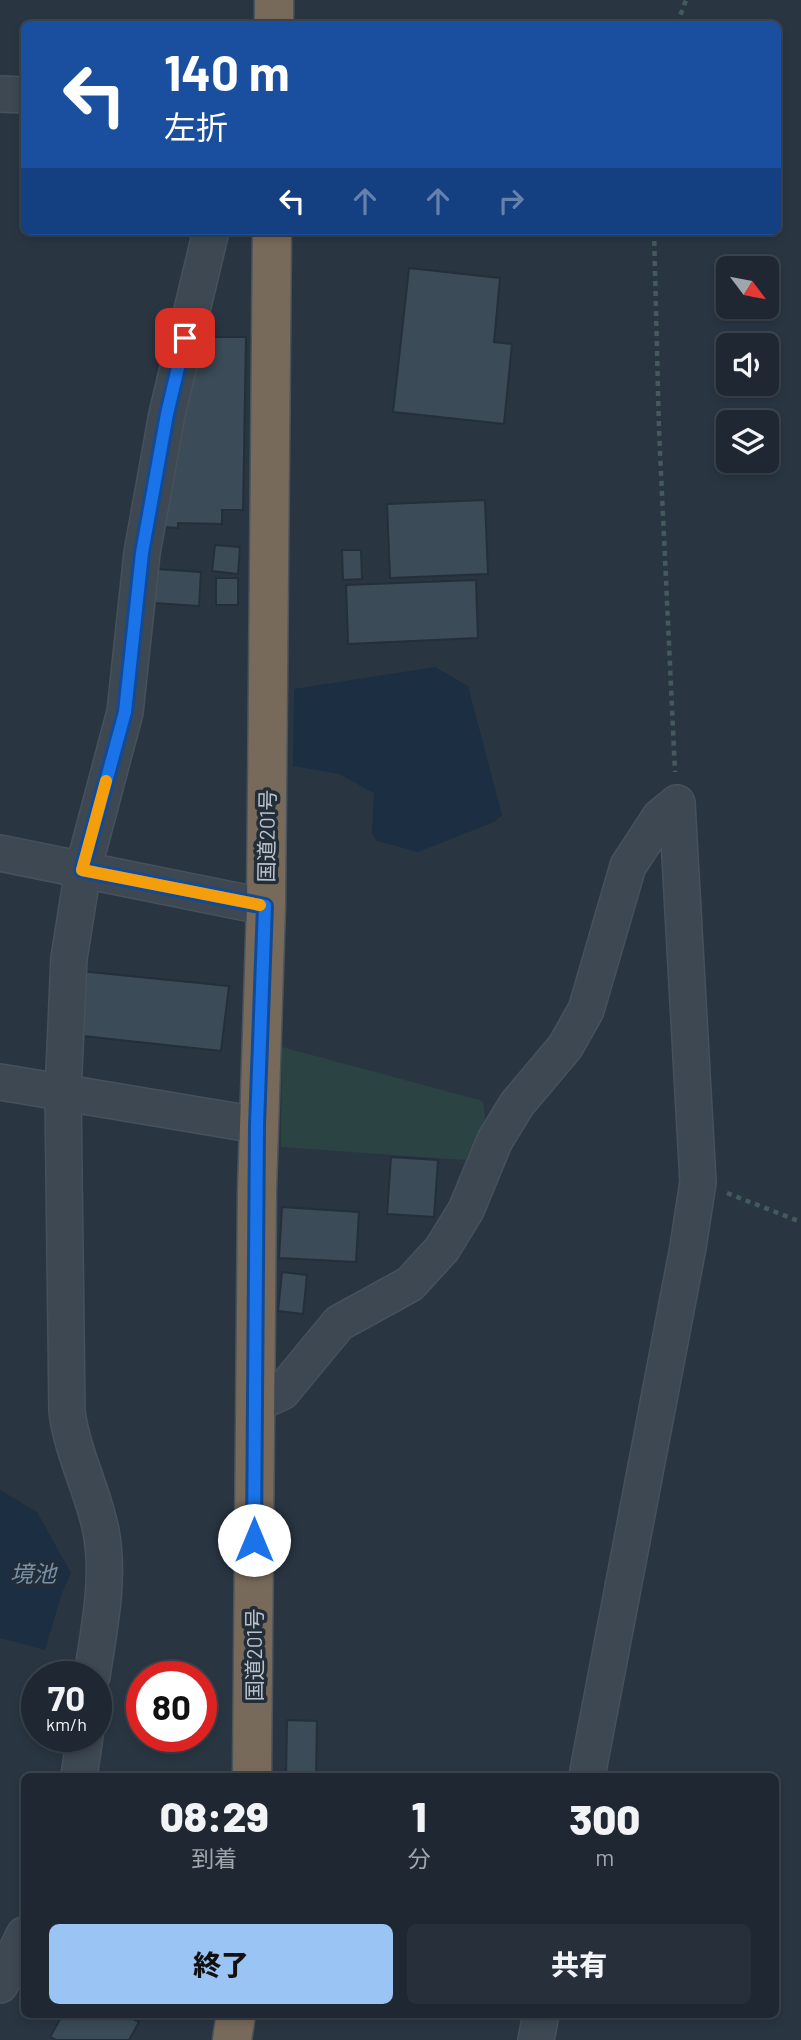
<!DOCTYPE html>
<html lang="ja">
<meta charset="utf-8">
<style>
body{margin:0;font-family:Barlow,"Noto Sans JP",sans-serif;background:#27303a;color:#f1f3f6;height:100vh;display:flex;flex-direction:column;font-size:26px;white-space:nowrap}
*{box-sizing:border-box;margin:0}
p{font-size:23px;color:#a1a6ac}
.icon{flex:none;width:38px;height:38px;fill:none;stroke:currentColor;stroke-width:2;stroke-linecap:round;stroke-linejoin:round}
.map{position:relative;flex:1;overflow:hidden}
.side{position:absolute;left:21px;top:1773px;width:758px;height:245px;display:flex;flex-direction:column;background:#1f2832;border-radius:10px;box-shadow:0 4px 10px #0003,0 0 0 2px #3c444d}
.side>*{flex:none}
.guide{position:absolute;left:21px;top:21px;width:760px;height:214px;border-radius:10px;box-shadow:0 4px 10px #0003,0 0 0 2px #3c444d;background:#1a4fa0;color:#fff;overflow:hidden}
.needle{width:46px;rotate:122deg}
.controls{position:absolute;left:716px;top:256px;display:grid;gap:14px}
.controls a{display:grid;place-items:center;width:63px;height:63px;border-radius:10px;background:#1f2832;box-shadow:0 4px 10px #0003,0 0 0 2px #3c444d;font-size:35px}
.speed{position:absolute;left:21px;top:1661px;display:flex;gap:14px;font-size:35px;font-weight:700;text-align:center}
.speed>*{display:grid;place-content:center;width:91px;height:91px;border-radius:50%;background:#1f2832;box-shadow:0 4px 10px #0003,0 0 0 2px #3c444d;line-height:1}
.speed small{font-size:18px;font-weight:400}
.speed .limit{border:10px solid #d22;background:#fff;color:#111}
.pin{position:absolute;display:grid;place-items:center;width:60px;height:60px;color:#fff;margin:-30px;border-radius:14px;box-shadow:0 4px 10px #0006}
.me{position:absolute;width:77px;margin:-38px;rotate:0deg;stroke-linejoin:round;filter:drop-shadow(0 0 5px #0008)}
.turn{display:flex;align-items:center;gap:24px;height:147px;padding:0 28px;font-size:32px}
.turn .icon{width:91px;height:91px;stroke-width:2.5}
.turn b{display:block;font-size:49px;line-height:60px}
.lanes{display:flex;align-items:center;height:66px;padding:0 28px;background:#0003;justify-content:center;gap:35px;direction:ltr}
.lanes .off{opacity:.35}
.eta{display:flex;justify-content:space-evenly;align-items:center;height:119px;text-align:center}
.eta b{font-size:42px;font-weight:800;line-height:49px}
.primary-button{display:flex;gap:14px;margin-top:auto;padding:14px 28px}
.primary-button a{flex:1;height:80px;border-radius:10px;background:#99c4f3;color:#111;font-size:28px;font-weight:800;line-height:80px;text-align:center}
.primary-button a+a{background:#27303a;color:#f1f3f6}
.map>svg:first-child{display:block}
.green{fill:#2b4343}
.water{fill:#1c2e41}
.building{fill:#3b4b58;stroke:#242f3a;stroke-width:2}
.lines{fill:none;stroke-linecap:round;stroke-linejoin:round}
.street-casing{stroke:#47515c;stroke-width:38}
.highway-casing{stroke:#48535d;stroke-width:41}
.path{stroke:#445b5b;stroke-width:4.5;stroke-dasharray:5 5;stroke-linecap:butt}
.street{stroke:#3d4852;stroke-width:35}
.highway{stroke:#786a5b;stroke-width:38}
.route-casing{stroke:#114b97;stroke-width:18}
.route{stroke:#1a73e8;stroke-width:12}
.slow{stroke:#f59e0b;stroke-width:12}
.labels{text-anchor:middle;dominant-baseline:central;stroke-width:7;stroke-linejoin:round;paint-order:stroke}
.street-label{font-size:21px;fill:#bbc3cc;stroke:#222d38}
.water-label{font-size:23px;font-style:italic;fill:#7690a8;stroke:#222d38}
</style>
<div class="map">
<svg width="801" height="2040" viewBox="0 0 801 2040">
<rect width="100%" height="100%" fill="#293642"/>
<!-- green -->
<path class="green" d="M282,1047l201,54 2,18 -19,41 -185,-13z"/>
<!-- water -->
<path class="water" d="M435,667l33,19 34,129 -8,7 -76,30 -41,-11 -5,-7 2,-41 -35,-19 -46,-8 1,-77z
M0,1490l37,22 34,61 -9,20 -17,57 -45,-12z"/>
<!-- building -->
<path class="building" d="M409,268l91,10 -6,64 18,2 -8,80 -111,-12z
M189,337h57l-3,173h-21v14l-44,-1v5l-14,-1 -4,28 -12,-1z
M485,500l3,74 -98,4 -3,-74z
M215,545l25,2 -2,27 -26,-3z
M342,550h19l1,29 -19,1z
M156,569l45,3 -2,34 -46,-3z
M216,578h22v27h-22z
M476,580l2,58 -130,6 -2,-59z
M80,971l149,15 -8,65 -138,-15 1,-15h-10z
M391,1157l47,3 -4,57 -47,-3z
M282,1207l77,5 -3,50 -77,-4z
M282,1272l25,3 -4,39 -25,-3z
M287,1720l30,1 -1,55h-30z
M63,2014h61l15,8 -10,18h-73l-6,-3z"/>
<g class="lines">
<defs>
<path id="street" d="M0,94l24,1
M0,853l266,54
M0,1082l257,43
M255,1404l27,-12 57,-69 71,-39 32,-35 24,-39 29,-70 22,-36 48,-57 21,-37 42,-144 32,-49 17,-14
M92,1676c7,-48 18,-96 9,-145 -8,-41 -29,-78 -34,-120l-4,-318 6,-135 14,-88 42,-158 17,-159 25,-139 44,-183
M79,1776l6,-40
M587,1776l101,-529 10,-65 -21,-379
M0,1985l24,-50
M536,2040l5,-26"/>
<path id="highway" d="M274,24v-24
M252,1776l5,-586 9,-283 6,-676
M232,2040l4,-26"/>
</defs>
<!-- street casing -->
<use href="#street" class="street-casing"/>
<!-- highway casing -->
<use href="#highway" class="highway-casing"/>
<!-- path -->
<path class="path" d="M677,24l9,-24
M654,231l5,199 16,342
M727,1193l74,29"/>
<!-- street -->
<use href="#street" class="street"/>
<!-- highway -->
<use href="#highway" class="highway"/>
</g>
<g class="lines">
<defs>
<path id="route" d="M185,338l-18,76 -25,139 -17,159 -43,158 183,36 -8,219 -3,415"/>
</defs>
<!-- route casing -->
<use href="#route" class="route-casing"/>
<!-- route -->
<use href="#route" class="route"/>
<!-- slow -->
<path class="slow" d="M106,781l-24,89 178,35"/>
</g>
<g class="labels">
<!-- street labels -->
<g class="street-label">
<text transform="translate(266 836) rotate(-89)">国道201号</text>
<text transform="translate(253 1655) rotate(-90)">国道201号</text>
</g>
<!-- water labels -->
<g class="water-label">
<text x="33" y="1573">境池</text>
</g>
</g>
</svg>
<div class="controls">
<a><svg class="needle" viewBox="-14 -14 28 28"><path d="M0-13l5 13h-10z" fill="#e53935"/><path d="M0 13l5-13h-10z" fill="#a1a6ac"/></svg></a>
<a><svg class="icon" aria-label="sound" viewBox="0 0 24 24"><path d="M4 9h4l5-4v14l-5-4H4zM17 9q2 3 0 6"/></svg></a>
<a><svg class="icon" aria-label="layers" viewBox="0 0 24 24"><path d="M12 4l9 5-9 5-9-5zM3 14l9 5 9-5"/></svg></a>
</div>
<div class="speed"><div>70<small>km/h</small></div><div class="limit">80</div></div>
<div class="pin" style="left:185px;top:338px;background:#d93025"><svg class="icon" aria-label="arrive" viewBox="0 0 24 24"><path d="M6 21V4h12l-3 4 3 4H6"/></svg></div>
<svg class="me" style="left:254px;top:1540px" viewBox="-20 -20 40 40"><circle r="19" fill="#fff"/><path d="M0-13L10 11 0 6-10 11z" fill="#1a73e8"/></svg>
<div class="guide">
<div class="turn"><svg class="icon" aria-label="left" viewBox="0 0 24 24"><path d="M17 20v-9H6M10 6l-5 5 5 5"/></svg><div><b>140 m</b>左折</div></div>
<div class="lanes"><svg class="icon" aria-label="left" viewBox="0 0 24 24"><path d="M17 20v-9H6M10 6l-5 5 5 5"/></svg><svg class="icon off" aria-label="ahead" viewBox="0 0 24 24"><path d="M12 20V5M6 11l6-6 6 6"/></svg><svg class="icon off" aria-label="ahead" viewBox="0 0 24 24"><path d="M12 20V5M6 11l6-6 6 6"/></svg><svg class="icon off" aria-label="right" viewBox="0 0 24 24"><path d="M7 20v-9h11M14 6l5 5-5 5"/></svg></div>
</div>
<section class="side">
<div class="eta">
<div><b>08:29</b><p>到着</p></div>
<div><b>1</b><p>分</p></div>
<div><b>300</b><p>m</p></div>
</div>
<div class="primary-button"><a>終了</a><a>共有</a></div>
</section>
</div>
